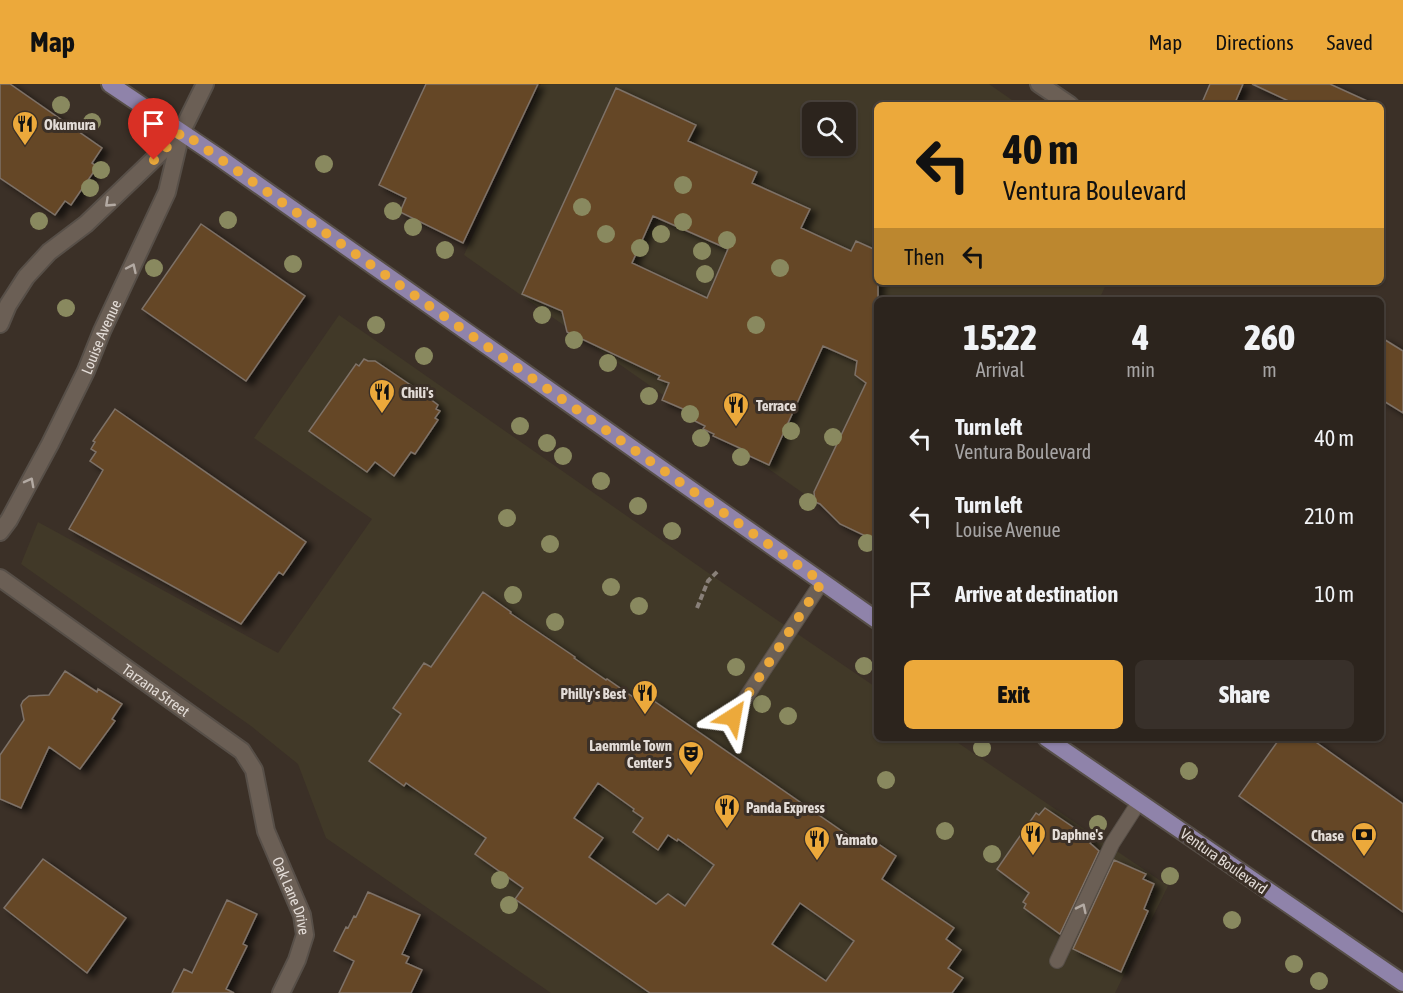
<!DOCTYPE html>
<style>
body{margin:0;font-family:"Asap Condensed",sans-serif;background:#38302a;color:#f1f3f6;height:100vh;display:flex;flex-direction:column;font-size:22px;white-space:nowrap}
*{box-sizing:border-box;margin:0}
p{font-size:20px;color:#a6a4a4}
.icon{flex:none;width:33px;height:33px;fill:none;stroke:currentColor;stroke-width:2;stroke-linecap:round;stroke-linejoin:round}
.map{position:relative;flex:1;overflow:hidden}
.side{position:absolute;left:874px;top:213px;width:510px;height:444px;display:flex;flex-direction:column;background:#2c241d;border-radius:9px;box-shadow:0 2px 4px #0004,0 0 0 2px #48413b}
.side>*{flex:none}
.top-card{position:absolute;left:874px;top:18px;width:510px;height:183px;border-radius:9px;box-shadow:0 2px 4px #0004,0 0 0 2px #48413b;background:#eca93b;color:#111;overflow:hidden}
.tools{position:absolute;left:802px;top:18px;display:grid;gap:12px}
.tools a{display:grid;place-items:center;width:54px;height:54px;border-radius:9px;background:#2c241d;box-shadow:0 2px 4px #0004,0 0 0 2px #48413b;font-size:30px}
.pin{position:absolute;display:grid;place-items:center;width:51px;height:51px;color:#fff;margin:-62px -26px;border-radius:50% 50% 50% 0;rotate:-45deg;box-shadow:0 0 6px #0007}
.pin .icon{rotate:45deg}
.me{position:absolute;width:66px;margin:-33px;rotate:34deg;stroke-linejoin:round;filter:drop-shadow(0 0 4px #0008)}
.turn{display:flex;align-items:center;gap:21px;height:126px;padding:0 30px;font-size:27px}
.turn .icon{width:78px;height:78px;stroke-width:2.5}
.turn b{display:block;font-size:42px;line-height:51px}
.then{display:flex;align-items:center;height:57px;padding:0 30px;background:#0003;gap:12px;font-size:22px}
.eta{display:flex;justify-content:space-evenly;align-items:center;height:102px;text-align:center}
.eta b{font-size:36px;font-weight:800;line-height:42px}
.button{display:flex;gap:12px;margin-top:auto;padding:12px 30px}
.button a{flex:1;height:69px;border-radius:9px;background:#eca93b;color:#111;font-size:24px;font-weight:800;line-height:69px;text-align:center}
.button a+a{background:#38302a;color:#f1f3f6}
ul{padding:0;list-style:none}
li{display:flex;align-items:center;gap:18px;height:78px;padding:0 30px}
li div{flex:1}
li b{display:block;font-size:22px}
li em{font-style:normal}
header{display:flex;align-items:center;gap:36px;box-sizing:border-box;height:84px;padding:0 30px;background:#eca93b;color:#111}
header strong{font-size:28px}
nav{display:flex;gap:33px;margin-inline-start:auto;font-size:21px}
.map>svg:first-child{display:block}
.commercial{fill:#413928;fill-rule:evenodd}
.building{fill:#654628;stroke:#7e7267;stroke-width:1.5;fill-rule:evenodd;filter:url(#shadow)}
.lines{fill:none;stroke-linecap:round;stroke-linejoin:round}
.service-casing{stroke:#574f48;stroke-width:16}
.minor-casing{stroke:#574f48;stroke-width:20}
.tertiary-casing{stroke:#574f48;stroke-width:20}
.primary-casing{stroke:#574f48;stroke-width:20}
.path{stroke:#898079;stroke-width:4;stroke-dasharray:6 3;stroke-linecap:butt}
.service{stroke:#6b5f55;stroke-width:14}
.minor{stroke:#6b5f55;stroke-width:16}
.tertiary{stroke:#6b5f55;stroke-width:16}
.primary{stroke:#8f83aa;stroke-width:16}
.tree{fill:#89895f}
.oneway{stroke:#b3aaa3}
.route{stroke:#eca93b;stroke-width:10;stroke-dasharray:0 18}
.labels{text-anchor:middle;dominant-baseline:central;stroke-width:6;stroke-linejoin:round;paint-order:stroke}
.poi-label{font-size:15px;font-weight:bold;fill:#e3dcd7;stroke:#3b3027;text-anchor:start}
.street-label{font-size:15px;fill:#e3dcd7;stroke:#3b3027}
</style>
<header>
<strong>Map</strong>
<nav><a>Map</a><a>Directions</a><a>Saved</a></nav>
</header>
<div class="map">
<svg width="1403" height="909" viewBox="0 0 1403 909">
<defs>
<filter id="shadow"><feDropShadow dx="6" dy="4" stdDeviation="3" flood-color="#0009"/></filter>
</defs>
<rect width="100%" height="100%" fill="#3b3027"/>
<!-- commercial -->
<path class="commercial" d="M541,0h448l30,21h-141v177h229l-8,18h-221l-1,245 -413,-290zM813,28h33v34h-33z
M339,231l378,264 160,109 1,50h73l217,148 -53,107h-564l-225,-155 -28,-74 -47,-38 -230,-162 17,-42 240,131 94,-134 -118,-81z"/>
<!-- building -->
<path class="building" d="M0,0h10l92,64 -10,15 5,4 -26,38 -6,-4 -10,14 -55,-37z
M426,0h112l-75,159 -63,-31 6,-14 -27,-13z
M1210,0h33l-9,21h-33z
M1252,0h78l46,21h-79z
M616,4l80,37 -8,16 69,31 -5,11 58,26 -9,19 50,23 5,-10 22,10v291l-38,-18 -20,-20 -5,-2 -1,-10 52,-109 -11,-8 2,-14 -34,-15 -54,119 -26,-12 1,-3 -31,-14 1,-2 -11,-5 2,-3 -10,-5 2,-6 -35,-15 7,-17 -11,-4 2,-3 -93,-44 -5,-21 -40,-17zM653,132l75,33 -21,49 -75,-35z
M201,140l104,72 -59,85 -104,-72z
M1382,254l21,13v62l-21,-13z
M364,275l4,2h7l46,31 17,13 -2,4 4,2 -5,7 3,2 -23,34 -4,-2 -17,24 -19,-14 -8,10 -58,-41 47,-67 3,2z
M115,325l191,133 -23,33 -4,-3 -38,52 -172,-95 34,-59 -13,-9 6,-9 -5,-3 4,-7 -2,-1z
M483,508l28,20 -1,1 65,44 -1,1 32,22 1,-1 39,27 5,-7 214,148 6,-8 25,17 -14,23 72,49 -8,11 15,11 -13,18 15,10 -11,15h-302l-135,-94 8,-11 -48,-34 11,-16 -80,-55 -2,3 -35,-25 32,-47 -8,-6 31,-45 7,4zM598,699l36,26 -1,2 10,7 -10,14 25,18 10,-15 9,6 1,-2 36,26 -29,41 -17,-12 -12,10 -67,-47 14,-19 -29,-20zM800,819l54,38 -28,40 -54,-37z
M65,587l32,21 1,-3 24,15 -10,15 3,2 -35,48 -31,-22 -28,61 -21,-9v-44l24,-35 -3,-15 2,-4 6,-5 20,-1z
M1280,654h30l93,66v108l-164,-116z
M1045,724l47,32 -2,3 9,8 -39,83 -36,-26 2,-4 -3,-2 6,-9 -32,-24 39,-56 3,2z
M43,775l83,59 -39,55 -83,-65z
M1114,776l32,14 -3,5 11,5 -10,25 4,2 -27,61 -48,-23z
M368,808l52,23 -18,39 7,3 -3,6 16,7 -11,23h-72l15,-32 -20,-10 12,-24 2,1 6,-12 2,1z
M227,816l30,14 -14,30 4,2 -21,43 8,4h-62l12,-24 8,4z"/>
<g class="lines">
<defs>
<path id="service" d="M733,633l89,-135
M1057,877l55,-117 27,-42"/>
<g id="minor">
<path d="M1039,0l31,21"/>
<path id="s1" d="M0,494l242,173 12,19 12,61 36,84 3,20 -8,25 -16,33"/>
</g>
<g id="tertiary">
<path d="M0,240l8,-19 18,-28 23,-25 37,-28 95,-91"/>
<path id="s2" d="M0,448l9,-12 41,-76 36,-73 16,-40 65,-139 14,-59 24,-49"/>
</g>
<path id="primary" d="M110,0l107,72 661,465
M1046,654l357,245"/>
</defs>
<!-- service casing -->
<use href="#service" class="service-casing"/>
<!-- minor casing -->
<use href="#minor" class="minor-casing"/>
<!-- tertiary casing -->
<use href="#tertiary" class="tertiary-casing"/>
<!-- primary casing -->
<use href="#primary" class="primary-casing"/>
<!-- path -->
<path class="path" d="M697,524l11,-27 10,-10"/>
<!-- service -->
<use href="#service" class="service"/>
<!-- minor -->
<use href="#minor" class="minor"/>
<!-- tertiary -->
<use href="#tertiary" class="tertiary"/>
<!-- primary -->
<use href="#primary" class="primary"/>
</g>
<!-- trees -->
<g class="tree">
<circle cx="61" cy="21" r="9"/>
<circle cx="92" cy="38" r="9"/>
<circle cx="324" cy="80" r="9"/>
<circle cx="101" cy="86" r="9"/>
<circle cx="683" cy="101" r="9"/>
<circle cx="90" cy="104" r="9"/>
<circle cx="582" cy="123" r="9"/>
<circle cx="393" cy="127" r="9"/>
<circle cx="228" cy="136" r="9"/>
<circle cx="39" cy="137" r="9"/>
<circle cx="683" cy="138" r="9"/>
<circle cx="413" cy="143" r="9"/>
<circle cx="606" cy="150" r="9"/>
<circle cx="661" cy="150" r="9"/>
<circle cx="727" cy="156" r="9"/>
<circle cx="640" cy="164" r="9"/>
<circle cx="445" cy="166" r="9"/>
<circle cx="702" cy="167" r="9"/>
<circle cx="293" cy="180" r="9"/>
<circle cx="154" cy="184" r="9"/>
<circle cx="780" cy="184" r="9"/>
<circle cx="705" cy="190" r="9"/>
<circle cx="66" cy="224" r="9"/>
<circle cx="542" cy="231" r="9"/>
<circle cx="376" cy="241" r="9"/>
<circle cx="756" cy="241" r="9"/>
<circle cx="574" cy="256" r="9"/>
<circle cx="424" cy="272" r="9"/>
<circle cx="608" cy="279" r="9"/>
<circle cx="649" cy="312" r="9"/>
<circle cx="690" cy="330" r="9"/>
<circle cx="520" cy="342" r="9"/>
<circle cx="791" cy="347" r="9"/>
<circle cx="833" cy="353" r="9"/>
<circle cx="701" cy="354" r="9"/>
<circle cx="547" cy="359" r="9"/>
<circle cx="563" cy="372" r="9"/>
<circle cx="741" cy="373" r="9"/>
<circle cx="601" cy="397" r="9"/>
<circle cx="808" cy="418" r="9"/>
<circle cx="638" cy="422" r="9"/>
<circle cx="507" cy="434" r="9"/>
<circle cx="672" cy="447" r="9"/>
<circle cx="867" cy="459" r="9"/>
<circle cx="550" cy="460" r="9"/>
<circle cx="611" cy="503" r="9"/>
<circle cx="513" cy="511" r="9"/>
<circle cx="639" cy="522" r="9"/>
<circle cx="555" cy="538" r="9"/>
<circle cx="864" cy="582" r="9"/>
<circle cx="736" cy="583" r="9"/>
<circle cx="762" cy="620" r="9"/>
<circle cx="788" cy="632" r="9"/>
<circle cx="982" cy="664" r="9"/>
<circle cx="1189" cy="687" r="9"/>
<circle cx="886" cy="696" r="9"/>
<circle cx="1098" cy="740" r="9"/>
<circle cx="945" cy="747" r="9"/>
<circle cx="992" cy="770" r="9"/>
<circle cx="1170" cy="792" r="9"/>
<circle cx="500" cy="796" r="9"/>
<circle cx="509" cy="821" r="9"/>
<circle cx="1232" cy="836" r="9"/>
<circle cx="1294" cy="880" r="9"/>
<circle cx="1319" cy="897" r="9"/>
</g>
<!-- one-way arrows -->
<defs><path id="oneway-chevron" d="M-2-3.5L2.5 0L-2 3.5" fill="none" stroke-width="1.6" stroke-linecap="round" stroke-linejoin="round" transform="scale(1.5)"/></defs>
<g class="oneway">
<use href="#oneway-chevron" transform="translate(109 119) rotate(137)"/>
<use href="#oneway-chevron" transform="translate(132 184) rotate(-65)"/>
<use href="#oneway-chevron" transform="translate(30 398) rotate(-62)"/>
<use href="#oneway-chevron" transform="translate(1082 824) rotate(-64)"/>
</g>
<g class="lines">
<!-- route -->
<path class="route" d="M154,76l28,-28 640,450 -89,135"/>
</g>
<!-- icons -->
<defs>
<symbol id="restaurant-pin" viewBox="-11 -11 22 30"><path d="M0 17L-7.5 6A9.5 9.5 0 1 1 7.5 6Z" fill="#eca93b" stroke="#3b3027"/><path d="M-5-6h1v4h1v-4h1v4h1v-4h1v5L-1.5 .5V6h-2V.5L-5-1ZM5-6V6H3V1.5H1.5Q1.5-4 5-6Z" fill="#111"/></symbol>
<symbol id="theatre-pin" viewBox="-11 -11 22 30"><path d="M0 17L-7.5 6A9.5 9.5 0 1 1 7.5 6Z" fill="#eca93b" stroke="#3b3027"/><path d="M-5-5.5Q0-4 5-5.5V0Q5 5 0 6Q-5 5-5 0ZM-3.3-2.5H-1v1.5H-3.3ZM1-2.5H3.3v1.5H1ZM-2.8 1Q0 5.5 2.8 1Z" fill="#111"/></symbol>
<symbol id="bank-pin" viewBox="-11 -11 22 30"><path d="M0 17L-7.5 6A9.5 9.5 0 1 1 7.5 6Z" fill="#eca93b" stroke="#3b3027"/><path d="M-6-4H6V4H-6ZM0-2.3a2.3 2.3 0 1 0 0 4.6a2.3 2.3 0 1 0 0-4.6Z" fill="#111"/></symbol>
</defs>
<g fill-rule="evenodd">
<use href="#restaurant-pin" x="10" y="25" width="30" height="40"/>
<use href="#restaurant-pin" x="367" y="293" width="30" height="40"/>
<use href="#restaurant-pin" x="721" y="306" width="30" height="40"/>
<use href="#restaurant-pin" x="630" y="594" width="30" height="40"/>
<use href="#theatre-pin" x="676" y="655" width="30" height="40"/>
<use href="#restaurant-pin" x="712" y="708" width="30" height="40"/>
<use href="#restaurant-pin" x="1018" y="735" width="30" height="40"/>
<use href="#bank-pin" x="1349" y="736" width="30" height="40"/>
<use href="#restaurant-pin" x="802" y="740" width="30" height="40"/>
</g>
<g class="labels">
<!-- poi labels -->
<g class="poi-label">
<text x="44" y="40">Okumura</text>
<text x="401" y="308">Chili's</text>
<text x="756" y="321">Terrace</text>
<text x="626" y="609" text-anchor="end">Philly's Best</text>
<text x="672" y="661" text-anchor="end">Laemmle Town<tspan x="672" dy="17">Center 5</tspan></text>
<text x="746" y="723">Panda Express</text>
<text x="1052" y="750">Daphne's</text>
<text x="1344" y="751" text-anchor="end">Chase</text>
<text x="836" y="755">Yamato</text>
</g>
<!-- street labels -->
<g class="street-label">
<text stroke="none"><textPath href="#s2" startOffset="220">Louise Avenue</textPath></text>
<text stroke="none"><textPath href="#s1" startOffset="192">Tarzana Street</textPath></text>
<text transform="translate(1224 777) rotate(35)">Ventura Boulevard</text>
<text stroke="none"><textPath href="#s1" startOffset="452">Oak Lane Drive</textPath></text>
</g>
</g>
</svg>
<div class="tools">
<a><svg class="icon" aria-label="search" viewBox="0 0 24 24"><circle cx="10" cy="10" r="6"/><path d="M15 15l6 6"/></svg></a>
</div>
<div class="pin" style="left:154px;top:76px;background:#d93025"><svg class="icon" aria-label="arrive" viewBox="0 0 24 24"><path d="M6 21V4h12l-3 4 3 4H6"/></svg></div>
<svg class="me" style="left:733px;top:633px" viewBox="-20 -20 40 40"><path d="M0-17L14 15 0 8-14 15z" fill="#eca93b" stroke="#fff" stroke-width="4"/></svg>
<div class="top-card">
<div class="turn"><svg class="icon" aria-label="left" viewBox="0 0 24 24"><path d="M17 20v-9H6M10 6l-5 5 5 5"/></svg><div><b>40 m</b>Ventura Boulevard</div></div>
<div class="then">Then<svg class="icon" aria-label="left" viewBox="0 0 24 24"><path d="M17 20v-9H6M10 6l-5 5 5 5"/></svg></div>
</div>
<section class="side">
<div class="eta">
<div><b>15:22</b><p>Arrival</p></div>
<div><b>4</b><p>min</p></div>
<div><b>260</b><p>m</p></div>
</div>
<ul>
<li><svg class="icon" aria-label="left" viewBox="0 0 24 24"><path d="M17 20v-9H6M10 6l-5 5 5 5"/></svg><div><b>Turn left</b><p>Ventura Boulevard</p></div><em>40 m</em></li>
<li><svg class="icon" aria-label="left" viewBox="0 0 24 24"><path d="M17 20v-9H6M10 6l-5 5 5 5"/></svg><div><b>Turn left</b><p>Louise Avenue</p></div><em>210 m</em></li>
<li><svg class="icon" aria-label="arrive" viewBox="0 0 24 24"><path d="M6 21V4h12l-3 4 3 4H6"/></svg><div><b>Arrive at destination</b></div><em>10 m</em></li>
</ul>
<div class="button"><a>Exit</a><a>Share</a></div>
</section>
</div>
